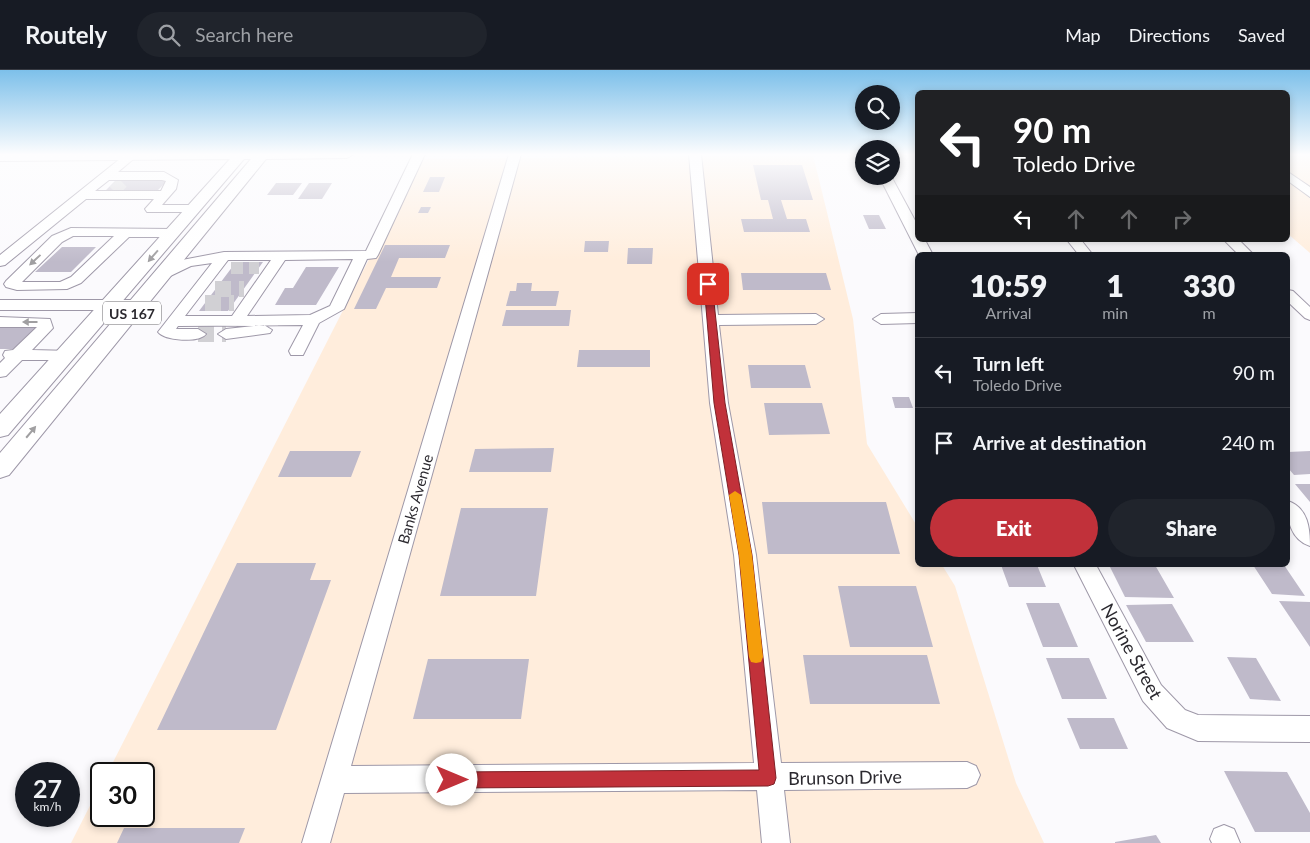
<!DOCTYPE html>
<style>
body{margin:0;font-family:Lato,sans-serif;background:#20242c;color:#f1f3f6;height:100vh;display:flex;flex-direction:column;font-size:19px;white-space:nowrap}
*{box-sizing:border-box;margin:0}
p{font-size:16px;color:#9ea1a6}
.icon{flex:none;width:28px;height:28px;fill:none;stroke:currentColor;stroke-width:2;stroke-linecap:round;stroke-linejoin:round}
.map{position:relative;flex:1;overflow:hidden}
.sheet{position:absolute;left:915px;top:182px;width:375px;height:315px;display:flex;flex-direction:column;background:#171b24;border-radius:8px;box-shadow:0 2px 8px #0003}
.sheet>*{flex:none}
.banner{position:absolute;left:915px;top:20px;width:375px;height:152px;border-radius:8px;box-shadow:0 2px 8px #0003;background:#202124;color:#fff;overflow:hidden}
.fabs{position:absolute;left:855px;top:15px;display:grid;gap:10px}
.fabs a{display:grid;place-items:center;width:45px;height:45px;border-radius:50%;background:#171b24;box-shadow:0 2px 8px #0003;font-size:25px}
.speed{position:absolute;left:15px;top:692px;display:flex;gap:10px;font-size:25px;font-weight:700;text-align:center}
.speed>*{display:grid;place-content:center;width:65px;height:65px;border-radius:50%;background:#171b24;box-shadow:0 2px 8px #0003;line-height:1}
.speed small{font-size:12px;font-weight:400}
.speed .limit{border:2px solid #111;border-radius:8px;background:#fff;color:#111}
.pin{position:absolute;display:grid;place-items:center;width:42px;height:42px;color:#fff;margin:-21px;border-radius:10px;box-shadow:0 2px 8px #0006}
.me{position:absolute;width:55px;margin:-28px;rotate:90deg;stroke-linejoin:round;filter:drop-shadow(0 0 4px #0008)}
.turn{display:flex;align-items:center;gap:18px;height:105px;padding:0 15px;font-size:22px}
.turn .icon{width:65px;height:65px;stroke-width:2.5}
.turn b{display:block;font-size:35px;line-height:42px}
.lanes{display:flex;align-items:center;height:48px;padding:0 15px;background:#0003;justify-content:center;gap:25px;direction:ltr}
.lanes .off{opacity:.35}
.eta{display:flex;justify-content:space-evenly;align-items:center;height:85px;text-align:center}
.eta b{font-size:30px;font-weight:800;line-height:35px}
.cta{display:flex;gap:10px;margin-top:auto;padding:10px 15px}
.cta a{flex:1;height:58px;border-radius:30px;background:#c1313a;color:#fff;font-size:20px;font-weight:800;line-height:58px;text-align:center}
.cta a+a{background:#20242c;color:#f1f3f6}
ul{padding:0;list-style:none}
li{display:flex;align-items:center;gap:15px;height:70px;padding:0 15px;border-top:1px solid #363941}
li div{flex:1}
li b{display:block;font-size:19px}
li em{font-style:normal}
header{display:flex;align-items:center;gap:30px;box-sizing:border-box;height:70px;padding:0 25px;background:#171b24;border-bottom:1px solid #363941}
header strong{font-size:24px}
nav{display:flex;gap:28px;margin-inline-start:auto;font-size:18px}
.search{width:350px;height:45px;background:#20242c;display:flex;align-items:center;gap:12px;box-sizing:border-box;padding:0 18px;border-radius:28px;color:#9ea1a6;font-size:19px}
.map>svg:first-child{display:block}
.industrial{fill:#ffeddc}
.building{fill:#bfbaca}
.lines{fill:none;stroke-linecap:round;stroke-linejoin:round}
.minor-tunnel-far1{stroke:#d1d0d4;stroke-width:12;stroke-dasharray:12 6;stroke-linecap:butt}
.minor-tunnel{stroke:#d1d0d4;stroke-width:16;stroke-dasharray:16 8;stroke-linecap:butt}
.minor-casing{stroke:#9e98a8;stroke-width:2}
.major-casing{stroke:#9e98a8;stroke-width:2}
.minor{fill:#fff;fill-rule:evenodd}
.major{fill:#fff;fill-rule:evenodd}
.oneway{fill:#a09fa1}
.route{fill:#c1313a;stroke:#7d2026}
.slow{fill:#f59e0b}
.labels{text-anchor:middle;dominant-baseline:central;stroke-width:4.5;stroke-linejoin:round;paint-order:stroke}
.shield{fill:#fff;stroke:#6b696d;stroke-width:1}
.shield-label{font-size:14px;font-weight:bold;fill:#2b292f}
.street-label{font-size:15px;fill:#2b292f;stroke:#fff}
.near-street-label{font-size:18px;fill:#2b292f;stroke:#fff}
</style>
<header>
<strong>Routely</strong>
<div class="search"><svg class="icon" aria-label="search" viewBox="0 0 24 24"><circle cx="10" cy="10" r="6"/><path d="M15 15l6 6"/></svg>Search here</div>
<nav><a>Map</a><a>Directions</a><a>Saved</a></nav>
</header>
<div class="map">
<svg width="1310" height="773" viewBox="0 0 1310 773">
<rect width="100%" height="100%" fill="#fbfafd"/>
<!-- industrial -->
<path class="industrial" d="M1288,84h22v99l-22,-19z
M813,85l40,164 14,125 50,82 1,39h24l13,21 61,197 28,60h-973l30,-59v32h43v-42h-37l313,-615z"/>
<!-- building -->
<path class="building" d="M753,95h49l11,35h-32l6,19h19l4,13h-66l-3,-13h32l-5,-19h-7z
M430,107h15l-6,15h-16z
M116,110h52l-11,11h-52z
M276,113h26l-9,12h-26z
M309,113h23l-10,16h-24z
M421,137h10l-3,6h-10z
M863,145h16l7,14h-17z
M585,171h24l-1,11h-24z
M385,175h65l-5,13h-46l-8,19h50l-4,11h-51l-10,21h-22z
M62,177h34l-25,25h-36z
M628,178h25l-1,16h-25z
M236,192h27l-35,49h-29z
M306,197h33l-23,38h-41l10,-17h8z
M741,203h85l5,17h-88z
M517,213h15l-1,8h28l-3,15h-50l4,-15h6z
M506,240h65l-2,16h-67z
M0,258h37l-21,21h-16z
M579,280h71v17h-73z
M748,295h57l6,23h-60z
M892,327h17l4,11h-18z
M764,333h58l8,31 -61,1z
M554,378l-3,24h-82l6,-23z
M290,381h71l-10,26h-73z
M1310,381v23l-16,1 -6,-7v-16z
M1295,414h15v18z
M762,432h124l14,52h-132z
M461,438h87l-12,88h-96z
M237,493h79l-6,17h21l-55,150h-119z
M1001,495h36l9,22h-37z
M1109,495h46l19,33 -49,-1z
M1253,495h31l21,31 -33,-2z
M838,516h78l17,61h-83z
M1279,531l31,1v45z
M1026,533h33l19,44h-35z
M1172,534l22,38h-48l-20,-37z
M803,585h124l13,49h-130z
M1227,587l29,1 25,43 -31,-2z
M1046,588h43l18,41h-45z
M428,589h101l-8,60h-108z
M1067,648h47l14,31h-48z
M1224,701l63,1 23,41v19h-55z
M124,758h121l-6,15h-122z
M1156,765l5,8h-46v-1z"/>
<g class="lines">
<!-- minor-tunnel-far1 -->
<path class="minor-tunnel-far1" d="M114,121l11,-11
M231,198h28"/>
<!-- minor-tunnel -->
<path class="minor-tunnel" d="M215,219h29
M205,233h29
M198,264h28"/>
<defs>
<path id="minor" d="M126,84l11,2 -19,16h46l14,8 -2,9 -14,16h32l6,4 -2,3h-51l-2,-3 9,-10h-68l-81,66 -5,1v-11zM109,110h53l4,1 -5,10h-66z
M413,84h12l-47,101 -2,3 -9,1 -23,50 -25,14 -16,32h-12l-2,-4 14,-26 -125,1 -2,3h22l8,5c-6,9 -41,7 -48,-2l54,-69 -21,3 -29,14 -7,-4 2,-3 25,-13 42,-8 142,-1zM353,189l-23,47 -20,9 -63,1 38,-56zM228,190h43l-39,56h-47z
M509,84h12l-170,612 403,-3 -20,-208 -24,-152 -21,-249h12l17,161 98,-1 8,5 -8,5 -97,1 9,78 28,152 25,208 186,-1 9,4 4,9 -4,9 -9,4 -183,2 6,53h-28l-5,-53 -413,3 -14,50h-28z
M1288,102l22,15v10l-22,-16z
M879,106h12l27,50v14h7l8,15h-14z
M71,158l102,1 7,4 -7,4h-44l-48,46 -14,6 -50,1 -11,-3 -2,-3 2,-3 46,-45zM73,166h41l-43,41 -11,5h-38l40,-40z
M1067,170h14l12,15h-14z
M1224,170h15l15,15h-15z
M1288,220l5,1 17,16v13l-5,-2 -17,-16z
M0,230h139l8,5 -8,5h-139z
M918,243v10l-37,1 -8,-5 8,-5z
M0,247l50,2 3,9 -21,22 40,1 2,4 -2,4 -6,1h-44l-16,16 -6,1v-14l5,-5 -2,-3 2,-4 8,-1 24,-23h-37z
M264,255l8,5 -2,3 -44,6 -8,-5 8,-5z
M1288,431c20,7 22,27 22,45 -19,-6 -24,-27 -22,-45z
M1074,495h22l65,120 24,25 13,5 112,1v26l-112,-1 -31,-13 -24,-27z
M1224,755l10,4 6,14h-28l-2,-4 4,-10z"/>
<path id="major" d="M0,84h354l-7,4 -81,1 -257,316 -9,3v-25l251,-294h-7l-236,276 -8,2v-23l230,-255 -230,2z"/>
</defs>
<!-- minor casing -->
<use href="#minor" class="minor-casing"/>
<!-- major casing -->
<use href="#major" class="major-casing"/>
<!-- minor -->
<use href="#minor" class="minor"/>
<!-- major -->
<use href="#major" class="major"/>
</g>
<!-- one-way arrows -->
<defs><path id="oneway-solid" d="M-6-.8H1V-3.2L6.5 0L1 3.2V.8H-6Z" transform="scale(1.25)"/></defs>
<g class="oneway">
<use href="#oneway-solid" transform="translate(153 186) rotate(131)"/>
<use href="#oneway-solid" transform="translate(35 190) rotate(137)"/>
<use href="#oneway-solid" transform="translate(30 252) rotate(-180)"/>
<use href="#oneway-solid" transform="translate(31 362) rotate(-50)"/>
</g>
<!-- sky -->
<linearGradient id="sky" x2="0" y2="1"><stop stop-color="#7dc0ea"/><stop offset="0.44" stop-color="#fdfdfe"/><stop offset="1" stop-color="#fdfdfe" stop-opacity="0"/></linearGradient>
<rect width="1310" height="192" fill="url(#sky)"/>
<!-- route -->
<path class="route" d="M708,211l4,3 13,119 27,152 24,223 -2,6 -6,2 -316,2 -5,-3 -3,-5 3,-6 5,-2 307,-2 -20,-215 -25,-152 -10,-119z"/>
<!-- slow -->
<path class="slow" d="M735,421l6,4 11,60 11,102 -2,5 -5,1 -5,-1 -2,-5 -10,-102 -10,-60z"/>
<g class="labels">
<!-- shield labels -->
<rect class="shield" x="103" y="231.5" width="58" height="23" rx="4"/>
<g class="shield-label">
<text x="132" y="243">US 167</text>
</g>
<!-- street labels -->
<g class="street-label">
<text transform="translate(415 429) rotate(-74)">Banks Avenue</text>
</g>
<!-- near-street labels -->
<g class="near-street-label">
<text transform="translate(1132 581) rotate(61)">Norine Street</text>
<text transform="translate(845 707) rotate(-1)">Brunson Drive</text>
</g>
</g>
</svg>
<div class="fabs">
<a><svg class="icon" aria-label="search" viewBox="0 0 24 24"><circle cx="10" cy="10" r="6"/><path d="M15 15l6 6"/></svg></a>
<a><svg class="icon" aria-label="layers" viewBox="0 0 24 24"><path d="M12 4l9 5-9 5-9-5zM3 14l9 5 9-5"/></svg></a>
</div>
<div class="speed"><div>27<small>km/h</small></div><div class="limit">30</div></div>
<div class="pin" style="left:708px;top:214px;background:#d93025"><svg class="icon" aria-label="arrive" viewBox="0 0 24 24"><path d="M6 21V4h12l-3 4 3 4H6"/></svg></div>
<svg class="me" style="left:452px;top:710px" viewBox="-20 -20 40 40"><circle r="19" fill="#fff"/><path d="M0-13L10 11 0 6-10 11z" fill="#c1313a"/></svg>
<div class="banner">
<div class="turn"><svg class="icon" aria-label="left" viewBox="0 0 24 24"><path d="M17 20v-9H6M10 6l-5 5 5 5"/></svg><div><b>90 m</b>Toledo Drive</div></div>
<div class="lanes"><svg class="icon" aria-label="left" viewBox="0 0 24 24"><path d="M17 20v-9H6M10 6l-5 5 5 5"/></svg><svg class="icon off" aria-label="ahead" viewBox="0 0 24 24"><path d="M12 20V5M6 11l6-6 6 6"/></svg><svg class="icon off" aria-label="ahead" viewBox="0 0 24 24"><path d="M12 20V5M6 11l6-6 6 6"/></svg><svg class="icon off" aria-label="right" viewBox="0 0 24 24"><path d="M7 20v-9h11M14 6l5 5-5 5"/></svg></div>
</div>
<section class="sheet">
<div class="eta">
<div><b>10:59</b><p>Arrival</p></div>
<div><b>1</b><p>min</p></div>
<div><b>330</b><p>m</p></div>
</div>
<ul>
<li><svg class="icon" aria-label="left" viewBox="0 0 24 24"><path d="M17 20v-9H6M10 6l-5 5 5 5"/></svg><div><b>Turn left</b><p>Toledo Drive</p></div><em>90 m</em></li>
<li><svg class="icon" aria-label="arrive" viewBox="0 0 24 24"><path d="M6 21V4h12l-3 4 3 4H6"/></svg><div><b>Arrive at destination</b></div><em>240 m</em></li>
</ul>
<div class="cta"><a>Exit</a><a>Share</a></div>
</section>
</div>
